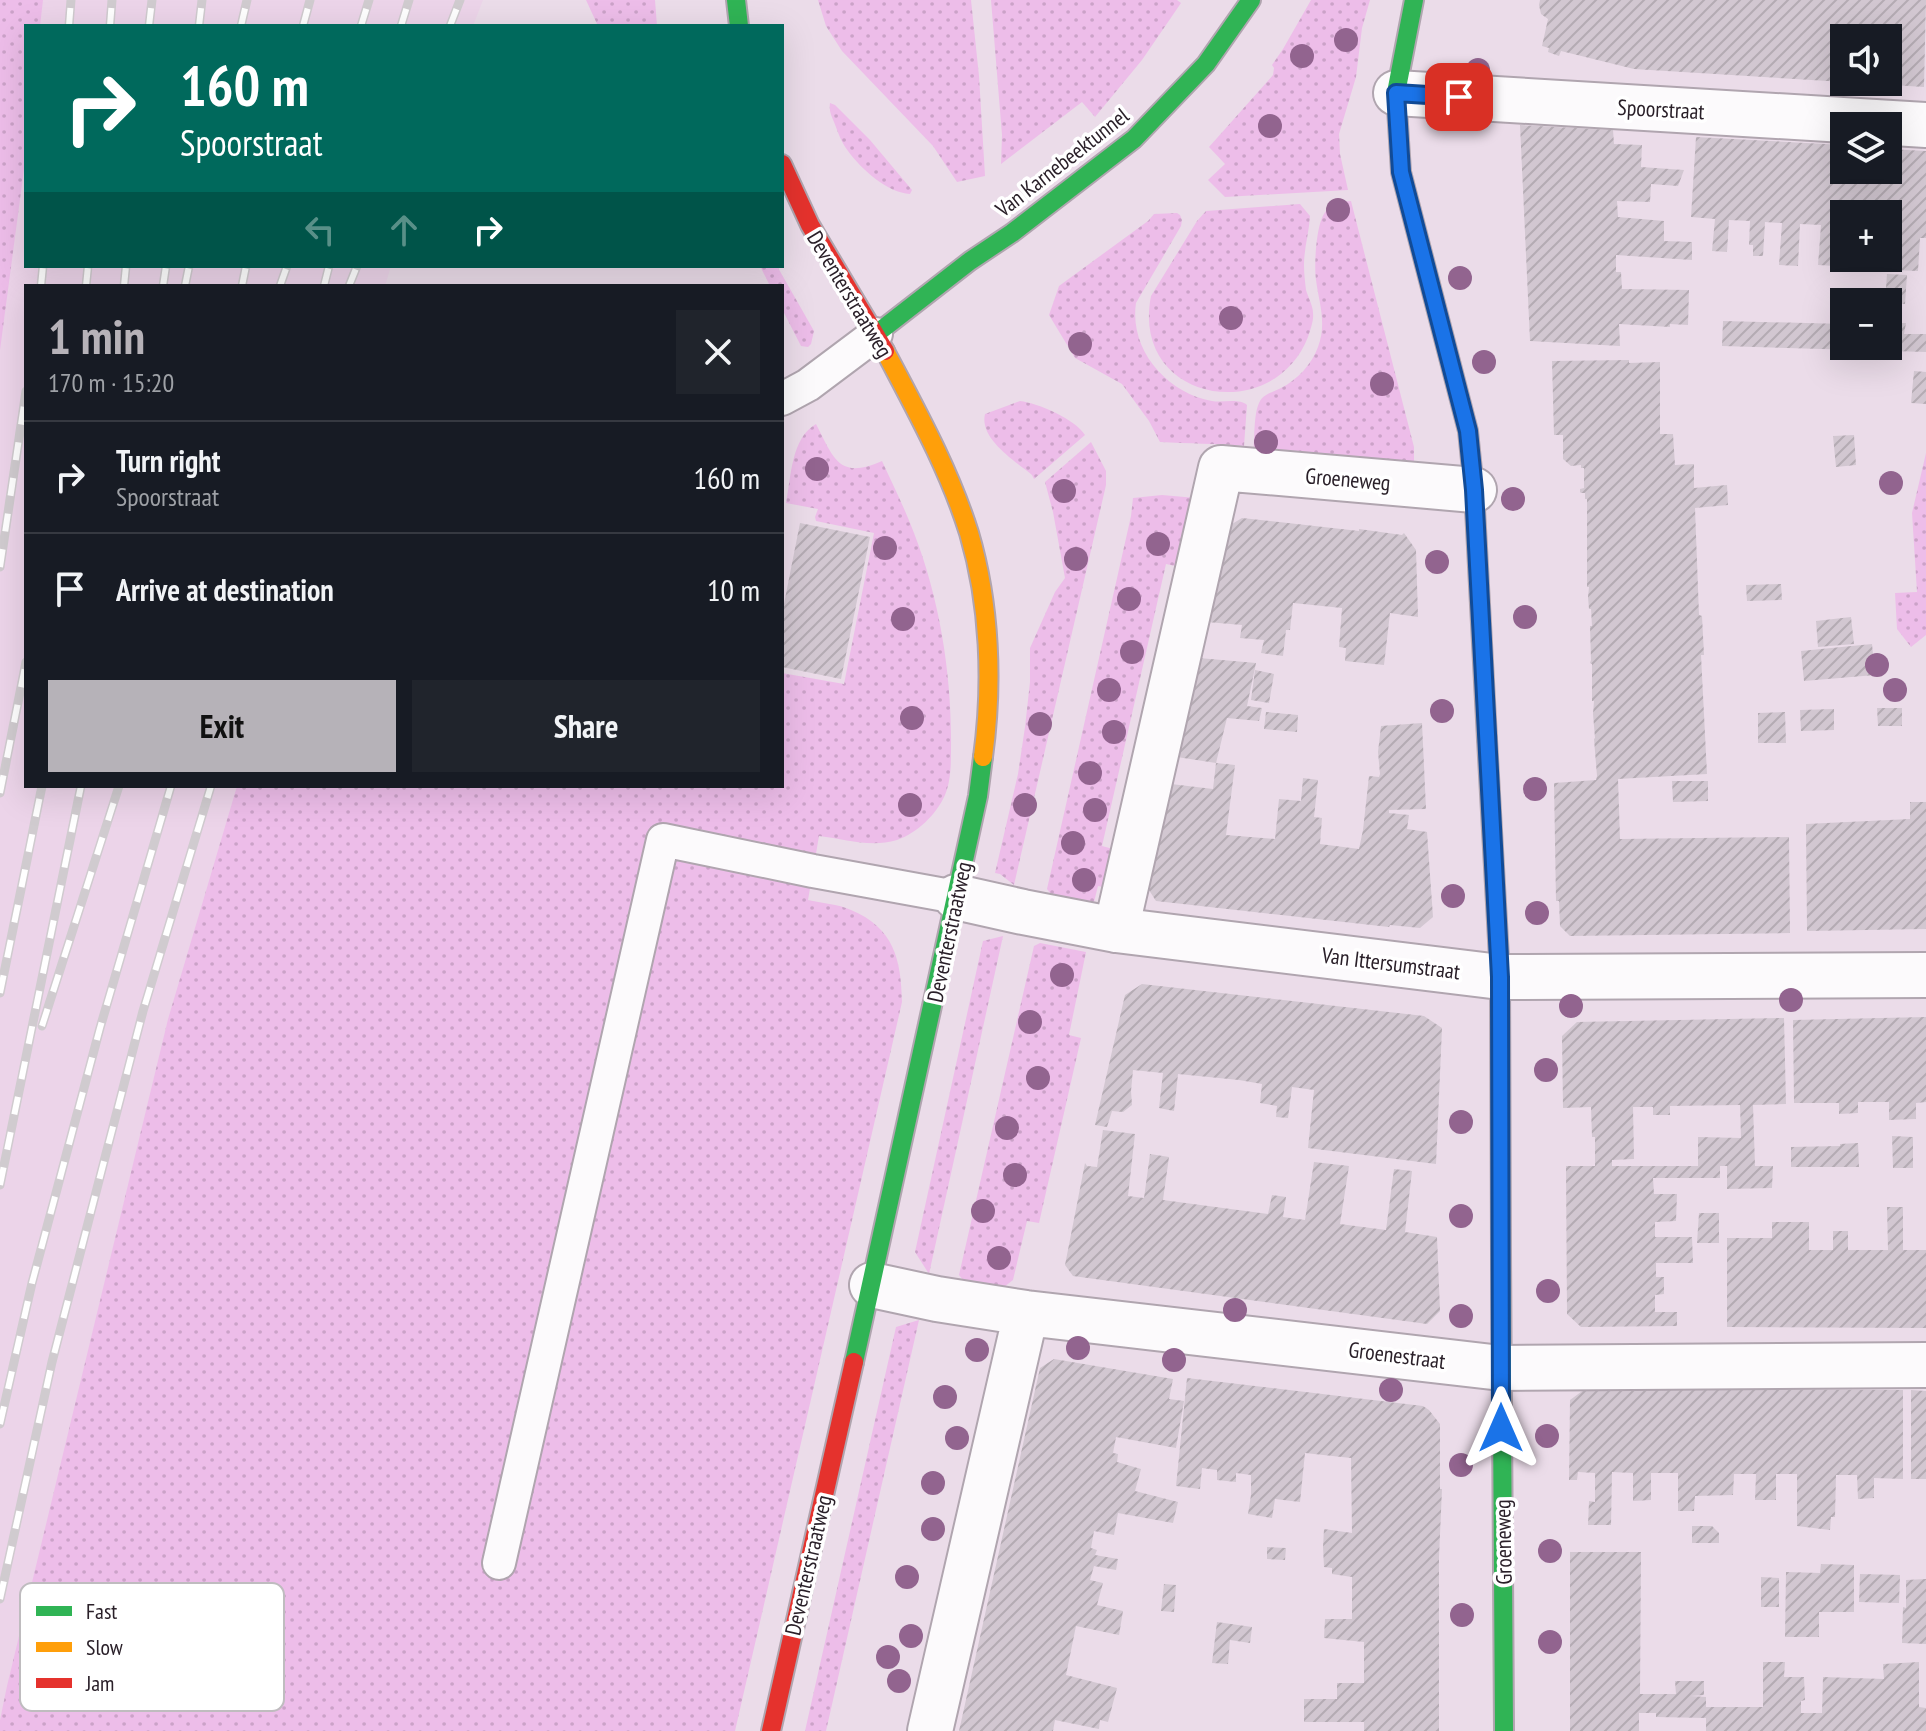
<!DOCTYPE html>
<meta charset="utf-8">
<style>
body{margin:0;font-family:"PT Sans Narrow",sans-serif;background:#20242c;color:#f1f3f6;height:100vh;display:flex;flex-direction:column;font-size:30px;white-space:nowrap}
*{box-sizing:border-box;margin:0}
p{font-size:26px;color:#9ea1a6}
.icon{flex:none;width:44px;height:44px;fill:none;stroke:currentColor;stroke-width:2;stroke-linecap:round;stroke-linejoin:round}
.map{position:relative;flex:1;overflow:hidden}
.details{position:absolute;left:24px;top:284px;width:760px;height:504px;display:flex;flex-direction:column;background:#171b24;border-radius:0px;box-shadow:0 8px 32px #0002}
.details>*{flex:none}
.banner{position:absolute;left:24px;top:24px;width:760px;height:244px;border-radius:0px;box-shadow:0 8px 32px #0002;background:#00695c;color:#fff;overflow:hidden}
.fabs{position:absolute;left:1830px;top:24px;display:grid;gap:16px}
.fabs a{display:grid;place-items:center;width:72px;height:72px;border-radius:0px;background:#171b24;box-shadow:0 8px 32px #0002;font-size:40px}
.pin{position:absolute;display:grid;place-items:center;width:68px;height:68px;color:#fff;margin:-34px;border-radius:16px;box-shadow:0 4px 12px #0006}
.me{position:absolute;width:88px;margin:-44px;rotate:0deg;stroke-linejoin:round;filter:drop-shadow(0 0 6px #0008)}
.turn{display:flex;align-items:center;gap:28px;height:168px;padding:0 24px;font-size:36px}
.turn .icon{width:104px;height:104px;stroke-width:2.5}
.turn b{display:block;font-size:56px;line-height:68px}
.lanes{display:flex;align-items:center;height:76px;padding:0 24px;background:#0003;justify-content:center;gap:40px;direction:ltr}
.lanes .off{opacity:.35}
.round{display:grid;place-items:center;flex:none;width:84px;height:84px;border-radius:0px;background:#20242c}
.overview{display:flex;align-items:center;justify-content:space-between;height:136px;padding:0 24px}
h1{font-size:48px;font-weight:800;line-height:60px;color:#b6b2b8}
.primary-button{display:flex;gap:16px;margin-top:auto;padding:16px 24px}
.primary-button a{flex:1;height:92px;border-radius:0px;background:#b6b2b8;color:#111;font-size:32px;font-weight:800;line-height:92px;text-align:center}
.primary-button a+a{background:#20242c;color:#f1f3f6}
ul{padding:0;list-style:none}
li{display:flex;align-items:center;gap:24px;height:112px;padding:0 24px;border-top:2px solid #363941}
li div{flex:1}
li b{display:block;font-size:30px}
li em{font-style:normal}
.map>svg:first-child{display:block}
.built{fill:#ecd4e9}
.green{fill:url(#green-dots)}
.building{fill:url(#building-hatch);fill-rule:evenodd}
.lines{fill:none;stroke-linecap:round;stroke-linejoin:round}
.lane-casing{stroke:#b0a5af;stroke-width:36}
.street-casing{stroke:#b0a5af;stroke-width:48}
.fast-casing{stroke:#b0a5af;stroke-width:22}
.slow-casing{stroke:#b0a5af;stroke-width:22}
.jam-casing{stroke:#b0a5af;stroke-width:22}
.lane{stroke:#fcfafc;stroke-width:32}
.street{stroke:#fcfafc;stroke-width:44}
.fast{stroke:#30b455;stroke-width:18}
.slow{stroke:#ff9f0a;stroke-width:18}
.jam{stroke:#e5322d;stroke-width:18}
.rail-casing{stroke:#d0cbcf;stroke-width:9}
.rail{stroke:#fff;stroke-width:6;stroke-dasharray:18;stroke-linecap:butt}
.tree{fill:#92648f}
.route-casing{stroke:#114b97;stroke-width:20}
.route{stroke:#1a73e8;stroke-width:14}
.labels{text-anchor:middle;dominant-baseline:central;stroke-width:7;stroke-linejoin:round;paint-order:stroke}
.street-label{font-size:22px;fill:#2a2029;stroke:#fff}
.key{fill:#fff;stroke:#bfbcbf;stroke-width:2}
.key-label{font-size:22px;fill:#2a2029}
</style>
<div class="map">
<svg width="1926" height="1731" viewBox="0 0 1926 1731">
<defs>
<pattern id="green-dots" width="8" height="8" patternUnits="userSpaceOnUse" patternTransform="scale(2)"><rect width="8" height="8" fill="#edbde9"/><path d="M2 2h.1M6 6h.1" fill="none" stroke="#cba2c8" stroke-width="1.8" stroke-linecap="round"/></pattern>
<pattern id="building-hatch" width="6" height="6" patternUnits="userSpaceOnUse" patternTransform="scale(2)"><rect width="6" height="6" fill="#d2c7d1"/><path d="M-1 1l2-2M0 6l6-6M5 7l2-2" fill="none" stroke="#b4abb3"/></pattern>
</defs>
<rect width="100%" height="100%" fill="#ebdce9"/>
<!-- built -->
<path class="built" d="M0,0h483l-10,26h-447v240h365l-6,20h-359v500h211l-69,233 -168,701z"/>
<!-- green -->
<path class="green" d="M0,0h43l-3,26h-14v128l-26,196z
M586,0h69l2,26h-59z
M818,0h153l8,76 6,100 -28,6 -24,-36 -91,-95 -16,-25z
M991,0h186l4,3 -39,57 -47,57 -13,-15 -81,62 1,-29z
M1311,0h59l-8,28 -6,49 -17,57 1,20 8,36 -123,7 -17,-17 17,-16 -16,-17 64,-72 1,-7 -2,-3 11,-16z
M830,103l5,2 35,35 42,50 -2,4c-22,-1 -49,-25 -62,-43 -7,-9 -10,-19 -14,-29 -3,-7 -5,-11 -4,-19z
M1351,201l63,246v21l-161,-12c2,-15 0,-43 7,-55 5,-8 14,-9 21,-13 16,-8 31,-24 37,-41 9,-24 1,-44 -2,-67 -2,-15 0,-48 6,-62 2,-5 7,-11 10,-15z
M1300,204l10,12c-1,17 -6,32 -6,49 0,8 1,17 2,25 2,7 7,16 7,23 1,8 -3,17 -5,24 -35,90 -178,65 -157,-41l46,-75 9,-10z
M1177,213l3,2 2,5 -1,6 -45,77c-7,47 31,90 76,98 11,2 27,-3 35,4l-3,41c-28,-3 -56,-2 -84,-4l-11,-21 -27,-37 -47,-26 -26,-43 10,-29 89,-65 6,-7z
M760,266h17l37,65 -3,13 -3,3 -7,-1 -19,-37v-23h-12z
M1020,401c18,2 55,18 65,34l-51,44 -2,-4c-17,-14 -53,-36 -47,-61z
M816,424c18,35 23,56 66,37 11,24 23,48 32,72 26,67 38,143 37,215 0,15 0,33 -6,47 -9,20 -28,38 -48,45 -27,8 -51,-1 -78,-4l-11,64c13,3 30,4 43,10 43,18 50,49 51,92l-167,729h-735v-11l7,-34 161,-667 69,-233h545v-113l62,11 30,-151 -58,-12 -1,-4 3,-8 -32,-6c5,-25 5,-65 30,-79z
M1091,442l15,29v14l-92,400 -14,-11 -5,-1 23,-99 7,-47 5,-45v-34l25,-56 10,-14 -12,-66 -8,-30z
M1926,453v182l-15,12 -14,-18 -2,-36 22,-1 -5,-79z
M1162,495l34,3 -16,69 -14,-3 -64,282 15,4 -9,38 -10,-2 -5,20 -39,-11 -4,-2 -3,-4 84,-373 2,-18z
M1003,936l-74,338 -14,-22 68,-311z
M1040,943l46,9 -17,83 12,3 -42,185 -12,-2 -14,59 -9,7 -41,-7 -4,-5 75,-329z
M919,1320l-93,411h-21l91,-404z"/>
<!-- building -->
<path class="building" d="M1540,0h386l-2,87 -47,-3v-2h11v-44h-44v44l-210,-13 -73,-18 -2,5 -11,-4 1,-4 -7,-2 6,-27 -7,-5 -2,-9z
M1520,125l93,5 1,14 28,1 -1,22 43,3 -6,16 -27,-2 -1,18 -33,-1 1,16 46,4v20l28,1v18l-76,-5v17h5l1,17 67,1 -1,35 -18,-1v3l-51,-3 1,22 -90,-5z
M1696,137l148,8v25h44v-21l38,2v87h-6l-2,33 -26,-1 2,-35h-6v-21h-44v13h-7l-2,39 -17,-1 3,-40 -21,-1 -2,42 -19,-1 3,-42 -17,-1 -2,34h-10v-11h-4l1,-24 -21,-1 -2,32 -15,-1 3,-32 -24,-2z
M1853,258h18l-1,12 -17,-2z
M1887,274l20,1 -2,29 -20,-2z
M1723,321l121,3v22h44v-23h18l-2,11h22v18l-204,-6z
M1629,360v3l31,-1v72h13l2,31 19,-1v24l33,-3 1,20 -33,3 4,107 3,1 2,39h-3l6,119 -89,5 2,60 169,-2 1,96 -220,3 -10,-10 -1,-25h-3l-2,-118 42,-3 1,-4 -3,-37 1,-1 -2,-24 1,-13h-2v-37l-2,-1 1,-3 -1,-34h2l-1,-17h-2l-1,-12 1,-10h-2v-88h-2v-6h-4l-1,-1v-3l4,-1v-20h-3v-3l-10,1 -8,-7v-24h-9l-2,-74z
M1914,371l12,1v32l-15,-1z
M1854,435l2,30 -20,2 -3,-31z
M1242,518l117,13v-2l43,6 2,-2 12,17 2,67 -28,-4 -6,52 -39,-4 1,-13 -7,-1 3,-39 -49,-5 -3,27h-4l-3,26 -22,-3 3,-13 -24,-2 2,-13 -35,-3 20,-95z
M800,523l70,14 -29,142 -59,-12v-53z
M1781,584l1,16 -35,1 -1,-16z
M1851,617l3,27 -36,3 -2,-26z
M1872,644l3,31 -71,6 -3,-30z
M1199,658l57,5 -9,43 15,2 -3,13 -32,-3 -11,45 19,2 -9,70 49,4 4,-40 22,2 2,-23 15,2 -4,37 8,1 -2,26 39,5 4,-19 6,-54 10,1 1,-3 -2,-22 3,-26 41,-3 4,86 -37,1v3l20,2 -2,14 20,3 6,85 -13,11 -30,-3 -1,2 -233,-26 -9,-14 24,-103 42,5 3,-26 -39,-6z
M1255,670l19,4 -5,29 -18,-3z
M1877,708h25v18h-24z
M1834,709v21l-33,1 -1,-21z
M1266,712l32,3 -1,17 -33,-3z
M1785,712l1,31h-28v-30z
M1672,781h36v20l-35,1z
M1910,802h16v127l-119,2 -1,-107 104,-5z
M1142,984l282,32 18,12 -6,136 -128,-16 6,-58 -22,-3 -4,31 -12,-1 1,-11 -17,-3 2,-19 -23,-4 -61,-6 -4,37 -15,-3 4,-35 -30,-3 -2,21 1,14 -9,7 -11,-1 -5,16 -12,-2 30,-130z
M1926,1017v85l-10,1v16l-27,1v-18h-31v11l-19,1v-11h-45l-1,-83z
M1784,1018l2,86 -33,1 2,61h18l-1,22 -45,1v-23h-7v12h-67l1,16h23l-1,27 -21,1v15h37l1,26h-37v14h8v17l-9,1v17h22v14l-96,1 -14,-13 -1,-148h29v-29h-3l-1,-30 -28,1 -1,-72 15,-14zM1740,1105l1,33 -43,-1v29h-86v-6l22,-1 -1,-52h20v8h17v-9z
M1103,1130l32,4 -7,62 16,2 6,-44 19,3 -6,43 105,14 4,-19 14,2 -3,20 22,3 9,-58 35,4 -9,58 46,6 8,-61 18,2 -7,61 32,5 3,74 -13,13 -354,-48 -8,-11 20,-102 2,3 10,1z
M1892,1136l21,1v31h-20z
M1858,1143l1,24h-68v-20l49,-1v-2z
M1887,1207h16v43h23v78l-199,-1v-89h45v-16h37v28h24v-19h15v19h40z
M1699,1213h20v30h-22z
M1054,1359l119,20 -4,20 15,2 -8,47 -60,-11 -3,16 5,1 -1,8 24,7 -6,22 43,11 -5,21 -55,-10 -4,22 -20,-4 -3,17 6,2 -2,5 23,4 -2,11 -22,-4 -4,14 13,3 -6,22 26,6 -4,24 -43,-9 -10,49 51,13 -9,34 -8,-2 -1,9 -44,-9 -2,11h-94l81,-363z
M1187,1378l236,28 6,4 11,14v65h2l-3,68v174h-75v-9h-60v-23h33v-16h27v-41l-40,-4 1,-19h27v-42l-20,-3v-6l-8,-1 -1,-20 1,-18 28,4 -1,-75 -46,-5 -5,49 -25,-3 -3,19 -24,-4 3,-19v-20l-15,-2v9l-19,-2v-10l-15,-2 -2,21 -24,-3z
M1585,1389l318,1v89l-29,-1v20l-16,1 -1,-24h-21l-1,42h-4l-1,13 -33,-4v-52h-21v26h-21l1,-26h-22l-1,21 -38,1 -1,15h-16v-38h-27v27l-18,1v-28l-21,-1 -1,53h-23l1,-24 6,1v-29l-17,-1 -1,8h-8l1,-80z
M1911,1390l15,1v88h-15z
M1692,1526h20l7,7v10h-27z
M1267,1547l19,1 -1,12 -18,-1z
M1570,1552h71l-1,142h36l-1,-13h29v14l-14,1 16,1v10h57v-45h22l-1,15h20l1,23 -4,1v12h21l1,-36 61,2 -1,-15 36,-2v45l7,1v23h-220v-13l-50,-1v-4h-17v18h-69z
M1821,1564l33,1v47h-35v25h-34l1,-65 34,1z
M1860,1574l40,1 -1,28 -40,-1z
M1761,1577l18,1v29h-18z
M1926,1579v65l-24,-1 1,-36 3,1v-28z
M1164,1584l12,1 -2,27 -13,-1z
M1217,1622l35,5 -2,16 -20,-3 -2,24 -16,-1z"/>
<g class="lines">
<defs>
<path id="lane" d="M782,399l26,-14 68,-51
M499,1563l164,-723 150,31 143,26"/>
<path id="street" d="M1396,93l530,32
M956,897l67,15 93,18 384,47 426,-2
M1116,930l105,-462 253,22
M872,1285l65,14 89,14 475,55 425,-3
M930,1731l96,-418"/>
<path id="fast" d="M736,0l3,26
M1414,0l-18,93 5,79 67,259 6,59 13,249
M876,334l94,-73 42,-28 122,-94 72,-75 45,-64
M1501,1253l3,478
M854,1362l124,-566 5,-39"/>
<path id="slow" d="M885,351c31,59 64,118 84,182 21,71 24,151 14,224
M1487,739l13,238 1,276"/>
<path id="jam" d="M782,164l28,61 75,126
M771,1731l83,-369"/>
</defs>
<!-- lane casing -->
<use href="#lane" class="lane-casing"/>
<!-- street casing -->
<use href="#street" class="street-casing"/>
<!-- fast casing -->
<use href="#fast" class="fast-casing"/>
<!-- slow casing -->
<use href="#slow" class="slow-casing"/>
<!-- jam casing -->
<use href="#jam" class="jam-casing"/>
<!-- lane -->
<use href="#lane" class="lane"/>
<!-- street -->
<use href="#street" class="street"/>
<!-- fast -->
<use href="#fast" class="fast"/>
<!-- slow -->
<use href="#slow" class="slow"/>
<!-- jam -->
<use href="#jam" class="jam"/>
<defs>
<path id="rail" d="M69,26l2,-26
M110,26l2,-26
M149,26l3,-26
M199,26l3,-26
M241,26l6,-26
M303,26l7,-26
M361,26l8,-26
M401,26l8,-26
M450,26l10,-26
M41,286l2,-20
M86,286l2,-20
M124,286l2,-20
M163,286l3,-20
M185,286l4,-20
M242,286l4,-20
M280,286l7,-20
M324,286l5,-20
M349,286l8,-20
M0,567l26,-176
M0,793l26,-131
M0,993l42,-207
M42,1026l77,-240
M0,1185l81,-399
M0,1424l32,-141 68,-255 71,-242
M0,1599l52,-237 91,-351 68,-225"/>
</defs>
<!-- rail casing -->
<use href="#rail" class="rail-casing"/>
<!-- rail -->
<use href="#rail" class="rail"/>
</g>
<!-- trees -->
<g class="tree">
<circle cx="1346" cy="40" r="12"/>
<circle cx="1302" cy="56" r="12"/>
<circle cx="1478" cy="70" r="12"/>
<circle cx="1270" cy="126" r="12"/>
<circle cx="1338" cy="210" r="12"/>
<circle cx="1460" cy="278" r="12"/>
<circle cx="1231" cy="318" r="12"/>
<circle cx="1080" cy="344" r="12"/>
<circle cx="1484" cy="362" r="12"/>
<circle cx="1382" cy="384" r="12"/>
<circle cx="1266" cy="442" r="12"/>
<circle cx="817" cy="469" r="12"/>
<circle cx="1891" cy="483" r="12"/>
<circle cx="1064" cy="491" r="12"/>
<circle cx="1513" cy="499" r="12"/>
<circle cx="1158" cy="544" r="12"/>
<circle cx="885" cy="548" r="12"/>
<circle cx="1076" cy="559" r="12"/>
<circle cx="1437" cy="562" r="12"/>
<circle cx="1129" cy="599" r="12"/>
<circle cx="1525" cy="617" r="12"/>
<circle cx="903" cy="619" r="12"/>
<circle cx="1132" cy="652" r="12"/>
<circle cx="1877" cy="665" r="12"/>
<circle cx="1109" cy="690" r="12"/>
<circle cx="1895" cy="690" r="12"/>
<circle cx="1442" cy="711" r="12"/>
<circle cx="912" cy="718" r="12"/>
<circle cx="1040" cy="724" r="12"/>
<circle cx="1114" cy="732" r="12"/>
<circle cx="1090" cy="773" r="12"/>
<circle cx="1535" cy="789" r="12"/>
<circle cx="910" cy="805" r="12"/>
<circle cx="1025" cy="805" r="12"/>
<circle cx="1095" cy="810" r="12"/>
<circle cx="1073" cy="843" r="12"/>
<circle cx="1084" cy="880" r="12"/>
<circle cx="1453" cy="896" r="12"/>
<circle cx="1537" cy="913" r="12"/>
<circle cx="1062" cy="975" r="12"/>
<circle cx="1791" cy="1000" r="12"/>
<circle cx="1571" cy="1006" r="12"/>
<circle cx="1030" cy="1022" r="12"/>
<circle cx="1546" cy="1070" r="12"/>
<circle cx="1038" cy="1078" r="12"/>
<circle cx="1461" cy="1122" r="12"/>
<circle cx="1007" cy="1128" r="12"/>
<circle cx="1015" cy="1175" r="12"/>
<circle cx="983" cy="1211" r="12"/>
<circle cx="1461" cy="1216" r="12"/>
<circle cx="999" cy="1258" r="12"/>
<circle cx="1548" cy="1291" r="12"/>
<circle cx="1235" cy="1310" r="12"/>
<circle cx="1461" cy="1316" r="12"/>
<circle cx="1078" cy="1348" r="12"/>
<circle cx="977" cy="1350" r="12"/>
<circle cx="1174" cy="1360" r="12"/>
<circle cx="1391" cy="1390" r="12"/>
<circle cx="945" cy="1397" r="12"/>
<circle cx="1547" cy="1436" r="12"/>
<circle cx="957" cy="1438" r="12"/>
<circle cx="1461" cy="1465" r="12"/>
<circle cx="933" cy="1483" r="12"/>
<circle cx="933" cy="1529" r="12"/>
<circle cx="1550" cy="1551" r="12"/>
<circle cx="907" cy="1577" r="12"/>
<circle cx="1462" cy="1615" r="12"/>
<circle cx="911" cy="1636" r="12"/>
<circle cx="1550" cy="1642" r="12"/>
<circle cx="888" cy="1657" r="12"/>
<circle cx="899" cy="1681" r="12"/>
</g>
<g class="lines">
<defs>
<path id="route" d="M1459,97l-63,-4 5,79 67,259 6,59 26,487 1,451"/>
</defs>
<!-- route casing -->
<use href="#route" class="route-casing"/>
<!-- route -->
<use href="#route" class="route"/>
</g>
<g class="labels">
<!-- street labels -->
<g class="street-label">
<text transform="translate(1661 109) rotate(3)">Spoorstraat</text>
<text transform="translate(1062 162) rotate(-38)">Van Karnebeektunnel</text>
<text transform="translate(850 294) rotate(59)">Deventerstraatweg</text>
<text transform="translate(1348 479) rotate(5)">Groeneweg</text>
<text transform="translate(949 932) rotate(-78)">Deventerstraatweg</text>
<text transform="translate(1391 963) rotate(7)">Van Ittersumstraat</text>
<text transform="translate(1397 1355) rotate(7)">Groenestraat</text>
<text transform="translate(1503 1542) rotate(-91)">Groeneweg</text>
<text transform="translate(808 1565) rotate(-77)">Deventerstraatweg</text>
</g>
</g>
<!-- legend -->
<rect x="20" y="1583" width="264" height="128" rx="12" class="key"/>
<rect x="36" y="1606" width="36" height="10" fill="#30b455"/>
<rect x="36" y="1642" width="36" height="10" fill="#ff9f0a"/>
<rect x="36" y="1678" width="36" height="10" fill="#e5322d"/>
<g class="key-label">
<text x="86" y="1619">Fast</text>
<text x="86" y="1655">Slow</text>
<text x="86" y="1691">Jam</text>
</g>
</svg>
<div class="fabs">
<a><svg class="icon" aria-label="sound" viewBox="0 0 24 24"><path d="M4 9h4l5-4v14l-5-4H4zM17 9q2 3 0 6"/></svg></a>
<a><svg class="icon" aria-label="layers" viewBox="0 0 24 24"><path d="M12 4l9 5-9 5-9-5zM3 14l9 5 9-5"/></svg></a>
<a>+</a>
<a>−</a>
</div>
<div class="pin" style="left:1459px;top:97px;background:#d93025"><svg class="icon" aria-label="arrive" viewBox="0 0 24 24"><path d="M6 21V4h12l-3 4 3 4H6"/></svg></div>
<svg class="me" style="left:1501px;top:1428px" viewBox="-20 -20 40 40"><path d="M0-17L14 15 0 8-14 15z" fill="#1a73e8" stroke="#fff" stroke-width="4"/></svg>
<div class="banner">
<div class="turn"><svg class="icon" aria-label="right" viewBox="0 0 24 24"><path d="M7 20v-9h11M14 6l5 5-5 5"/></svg><div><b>160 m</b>Spoorstraat</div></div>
<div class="lanes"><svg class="icon off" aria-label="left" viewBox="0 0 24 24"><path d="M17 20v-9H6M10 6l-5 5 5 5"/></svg><svg class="icon off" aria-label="ahead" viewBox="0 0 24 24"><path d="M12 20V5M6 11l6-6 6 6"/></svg><svg class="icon" aria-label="right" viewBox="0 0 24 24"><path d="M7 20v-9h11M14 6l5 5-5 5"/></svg></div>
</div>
<section class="details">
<div class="overview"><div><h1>1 min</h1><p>170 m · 15:20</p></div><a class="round"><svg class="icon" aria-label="close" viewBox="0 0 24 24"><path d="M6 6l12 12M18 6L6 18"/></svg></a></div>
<ul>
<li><svg class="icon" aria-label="right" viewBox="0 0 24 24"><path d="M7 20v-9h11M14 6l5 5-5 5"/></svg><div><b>Turn right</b><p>Spoorstraat</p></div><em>160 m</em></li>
<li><svg class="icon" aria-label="arrive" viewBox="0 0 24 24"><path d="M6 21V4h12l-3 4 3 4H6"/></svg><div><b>Arrive at destination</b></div><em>10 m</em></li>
</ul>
<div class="primary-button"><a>Exit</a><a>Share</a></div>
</section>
</div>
